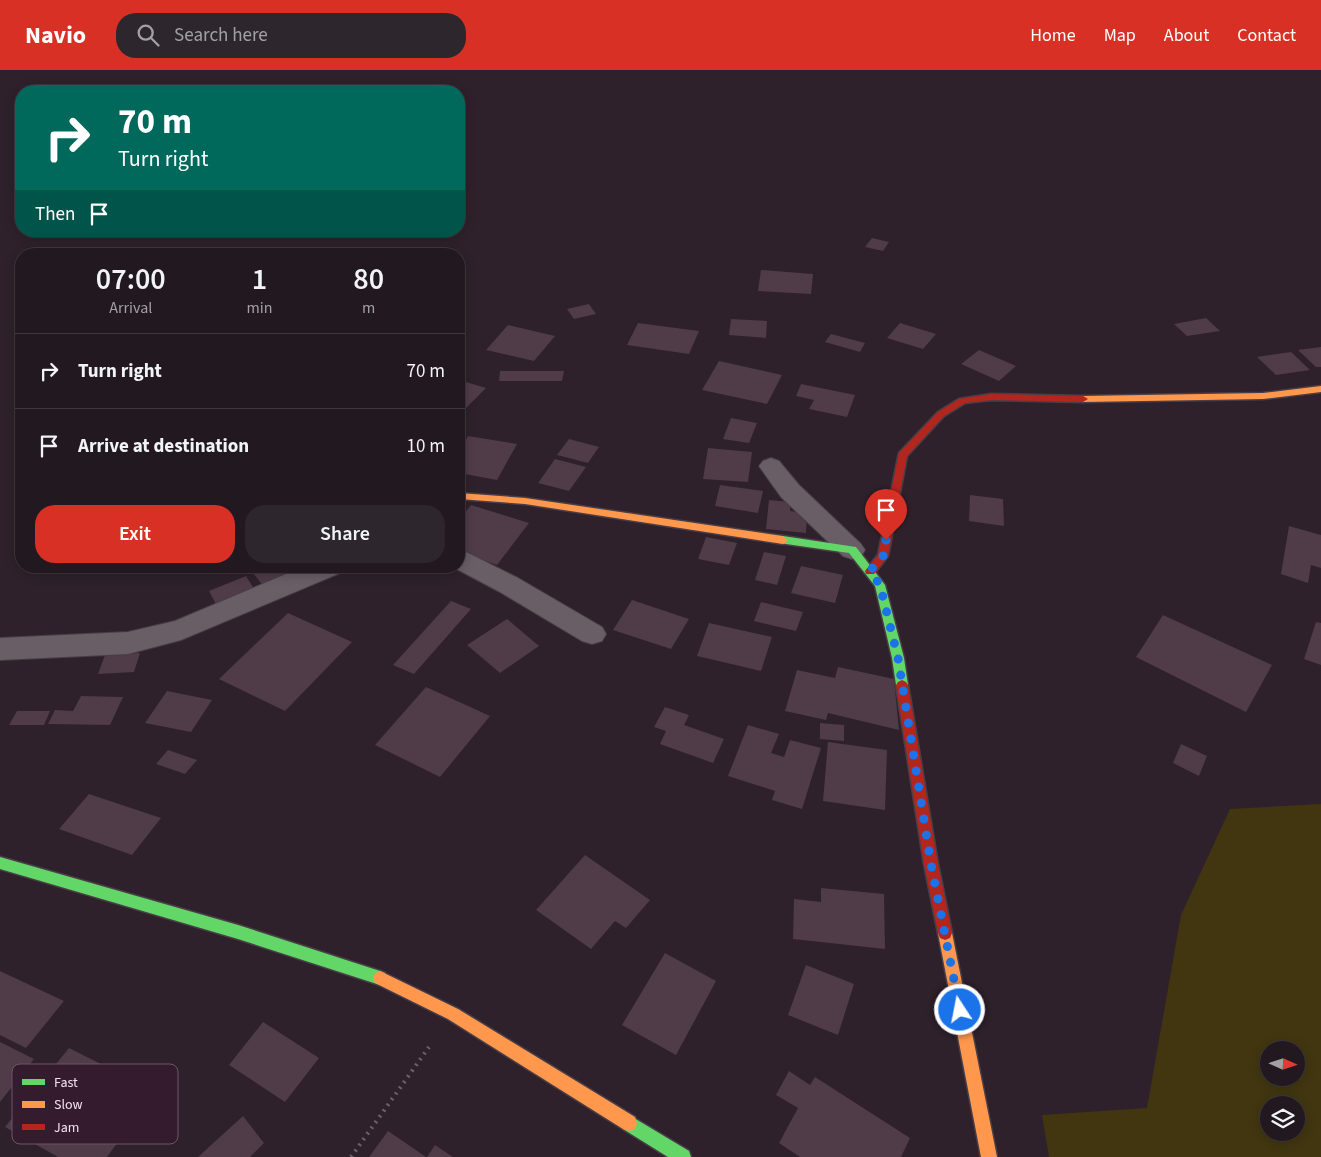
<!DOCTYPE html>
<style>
body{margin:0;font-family:"Source Sans 3",sans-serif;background:#2e262d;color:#f1f3f6;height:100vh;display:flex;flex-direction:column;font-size:19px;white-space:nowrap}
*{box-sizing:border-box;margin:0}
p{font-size:16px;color:#a2a0a5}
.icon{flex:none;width:28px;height:28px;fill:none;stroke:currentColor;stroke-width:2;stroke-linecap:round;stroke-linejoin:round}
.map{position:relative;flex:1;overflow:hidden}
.details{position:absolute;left:15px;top:178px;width:450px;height:325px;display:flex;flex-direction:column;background:#221920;border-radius:20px;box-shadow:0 2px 12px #0003,0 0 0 1px #3f383e}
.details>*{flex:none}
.guide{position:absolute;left:15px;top:15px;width:450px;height:152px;border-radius:20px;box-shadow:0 2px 12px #0003,0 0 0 1px #3f383e;background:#00695c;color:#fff;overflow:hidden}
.needle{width:32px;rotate:93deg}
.fabs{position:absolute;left:1260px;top:971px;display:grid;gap:10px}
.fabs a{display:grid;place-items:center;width:45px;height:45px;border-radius:50%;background:#221920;box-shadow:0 2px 12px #0003,0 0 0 1px #3f383e;font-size:25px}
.pin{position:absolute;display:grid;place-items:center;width:42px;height:42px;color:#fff;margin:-51px -21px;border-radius:50% 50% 50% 0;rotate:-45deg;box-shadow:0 0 5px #0007}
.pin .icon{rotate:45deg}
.me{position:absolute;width:55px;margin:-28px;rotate:349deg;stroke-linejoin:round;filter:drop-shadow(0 0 4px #0008)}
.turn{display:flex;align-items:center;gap:18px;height:105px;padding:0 20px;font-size:22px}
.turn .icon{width:65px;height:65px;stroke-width:2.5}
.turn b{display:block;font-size:35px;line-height:42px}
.then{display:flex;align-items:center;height:48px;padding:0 20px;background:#0003;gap:10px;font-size:19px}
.eta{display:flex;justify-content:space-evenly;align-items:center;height:85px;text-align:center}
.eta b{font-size:30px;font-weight:600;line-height:35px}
.button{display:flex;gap:10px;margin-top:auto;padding:10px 20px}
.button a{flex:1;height:58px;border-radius:20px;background:#d93025;color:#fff;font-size:20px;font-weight:600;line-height:58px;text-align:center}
.button a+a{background:#2e262d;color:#f1f3f6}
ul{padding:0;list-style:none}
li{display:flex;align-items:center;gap:15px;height:75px;padding:0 20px;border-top:1px solid #3f383e}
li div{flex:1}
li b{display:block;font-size:19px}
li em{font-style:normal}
header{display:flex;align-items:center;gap:30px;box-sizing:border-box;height:70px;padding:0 25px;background:#d93025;color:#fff}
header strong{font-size:24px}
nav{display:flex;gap:28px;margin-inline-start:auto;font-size:18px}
.search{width:350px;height:45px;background:#2e262d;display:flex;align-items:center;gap:12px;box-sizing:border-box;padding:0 18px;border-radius:20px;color:#a2a0a5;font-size:19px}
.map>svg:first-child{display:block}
.green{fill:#413610;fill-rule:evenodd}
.building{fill:#503b48}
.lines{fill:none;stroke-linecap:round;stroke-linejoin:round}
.street-casing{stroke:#493e47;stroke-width:2}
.fast-casing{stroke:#493e47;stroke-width:3}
.slow-casing{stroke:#493e47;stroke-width:3}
.jam-casing{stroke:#493e47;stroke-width:3}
.path{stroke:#6b6168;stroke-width:4;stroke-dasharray:2 5;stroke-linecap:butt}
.street{fill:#695d66;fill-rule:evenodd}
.fast{fill:#63d668;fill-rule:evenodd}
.slow{fill:#ff974d;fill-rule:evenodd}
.jam{fill:#b3261e;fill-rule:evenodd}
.route{stroke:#1a73e8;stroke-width:9;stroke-dasharray:0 16.2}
.key{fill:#341b2e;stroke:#6d5768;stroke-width:1}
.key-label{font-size:14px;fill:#f3e2ee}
</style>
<header>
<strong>Navio</strong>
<div class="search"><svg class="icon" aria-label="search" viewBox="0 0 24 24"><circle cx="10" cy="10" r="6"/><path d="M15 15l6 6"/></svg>Search here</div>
<nav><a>Home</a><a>Map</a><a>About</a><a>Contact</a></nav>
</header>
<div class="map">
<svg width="1321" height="1087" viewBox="0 0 1321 1087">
<rect width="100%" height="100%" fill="#2e212b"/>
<!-- green -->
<path class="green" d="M1321,734v353h-272l-7,-42 105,-7 34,-193 49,-106zM1269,980h27v28h-27zM1269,1035h27v27h-27z"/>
<!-- building -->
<path class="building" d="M872,168l17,4 -6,9 -18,-4z
M761,200l52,4 -2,20 -53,-3z
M589,234l7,10 -22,5 -7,-10z
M1206,248l14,13 -33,5 -13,-12z
M731,249l36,2 -1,17 -37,-3z
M638,253l61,8 -10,23 -62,-9z
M900,253l36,11 -13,15 -36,-11z
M508,255l47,11 -21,25 -48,-11z
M831,264l34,9 -5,9 -35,-10z
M1321,277v20h-5l-18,-17z
M979,280l37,16 -17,15 -38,-17z
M1291,282l19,18 -34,5 -19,-18z
M719,291l63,14 -15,29 -65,-14z
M500,301h64l-2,10h-63z
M459,310l27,8 -27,27z
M801,314l54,11 -8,22 -38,-8 5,-9 -18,-4z
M731,348l26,5 -8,20 -26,-4z
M468,366l49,8 -20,36 -38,-7v-22z
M569,369l30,8 -11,16 -31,-8z
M708,378l44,4 -4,30 -45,-3z
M555,389l31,8 -17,24 -31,-8z
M720,415l43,6 -5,22 -43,-7z
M970,425l33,4 1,27 -35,-5z
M769,430l22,2 -1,9 17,2 -1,20 -40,-4z
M471,435l58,18 -32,42 -38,-13v-32z
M1289,456l32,9v33l-10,-3 -3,18 -27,-9z
M706,467l31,6 -8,22 -31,-6z
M764,482l22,4 -9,29 -22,-5z
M267,496h41l-43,22 -12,-15z
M801,496l42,9 -8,28 -44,-10z
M246,506l10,16 -38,16 -9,-17z
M632,530l57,19 -18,30 -58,-19z
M451,531l20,8 -57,65 -21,-9z
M761,532l42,10 -7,19 -42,-10z
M288,543l64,29 -67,69 -66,-32z
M1163,545l109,50 -26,47 -110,-55z
M507,549l32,27 -39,27 -33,-28z
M1316,552l5,1v42l-17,-6z
M709,553l63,14 -11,34 -64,-15z
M140,583l-6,19 -36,2 7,-19z
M838,597l56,12 5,51 -71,-17 -2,7 -41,-9 12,-41 38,8z
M426,617l64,29 -50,61 -65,-32z
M167,621l45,9 -21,32 -46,-9z
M81,626l42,1 -13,28 -62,-1 7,-14 18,1z
M665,637l24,8 -5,10 40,14 -11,24 -53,-19 6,-13 -12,-4z
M17,641h33l-6,14h-35z
M820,653l24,2v16l-24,-2z
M748,655l31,9 -8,19 13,4 6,-17 31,8 -19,61 -30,-9 3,-9 -47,-15z
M828,672l59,8 -2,60 -62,-9z
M1181,674l26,12 -8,20 -26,-13z
M168,680l29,10 -12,14 -29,-10z
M89,724l72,24 -29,37 -73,-26z
M585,785l65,45 -24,28 -11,-7 -24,28 -55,-39z
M821,818l63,6 1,55 -92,-10 1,-40 27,3z
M665,883l51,28 -40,74 -54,-30z
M806,895l48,19 -16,51 -50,-20z
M0,901l64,30 -38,47 -26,-13z
M263,952l56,36 -34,44 -56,-37z
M0,972l34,17 -34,43z
M69,978l34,17 -18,23 52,28 -30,41h-49l-53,-30z
M789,1001l21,14 5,-8 95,61 -9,19h-101l-21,-14 19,-35 -22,-13z
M243,1046l21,27 -14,14h-52z
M388,1061l38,26h-57z
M435,1075l18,12h-26z"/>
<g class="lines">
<defs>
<path id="street" d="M771,388l8,3 20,24 62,59 4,6 -4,6 -9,3 -9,-3 -62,-59 -22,-31 4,-5z
M459,480l9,3 50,25 84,49 4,7 -4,7 -10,3 -10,-3 -82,-49 -49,-26h8z
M305,496h39l-4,7 -159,67 -53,14 -128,6v-22l128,-6 47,-11z"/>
<path id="fast" d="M783,466l73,11 29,38 19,73 4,27 -2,3h-8l-2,-3 -4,-27 -17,-72 -26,-33 -70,-10 -1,-3 1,-3z
M0,787l238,68 142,46 5,2 2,5 -2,5 -5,2 -142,-46 -238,-70z
M629,1045l60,36 2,6h-23l-45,-28 -2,-6 2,-6z"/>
<path id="slow" d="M1321,316v6l-58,7 -180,3 -5,-3 5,-3 180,-3z
M459,423l66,5 258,38 5,4 -5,4 -258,-40 -66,-5z
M945,856l5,2 2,5 45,224h-16l-43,-224 2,-5z
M380,901l78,38 177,108 2,6 -2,6 -6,2 -6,-2 -175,-110 -73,-36 -2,-5 2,-5z"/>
<path id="jam" d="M991,324l92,2 5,3 -5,3 -92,-2 -26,3 -21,13 -37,40 -19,100 -14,18h-8l-1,-3 13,-16 21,-102 39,-41 21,-13z
M902,610l4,2 2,3 30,179 14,69 -2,5 -5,2 -5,-2 -2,-5 -14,-69 -28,-179 2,-3z"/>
</defs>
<!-- street casing -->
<use href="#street" class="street-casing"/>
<!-- fast casing -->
<use href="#fast" class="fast-casing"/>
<!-- slow casing -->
<use href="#slow" class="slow-casing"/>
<!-- jam casing -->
<use href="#jam" class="jam-casing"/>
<!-- path -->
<path class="path" d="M351,1087l78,-110"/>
<!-- street -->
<use href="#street" class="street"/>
<!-- fast -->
<use href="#fast" class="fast"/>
<!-- slow -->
<use href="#slow" class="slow"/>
<!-- jam -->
<use href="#jam" class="jam"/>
</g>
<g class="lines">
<!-- route -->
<path class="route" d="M886,470l-3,16 -13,15 10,14 18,73 33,206 29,146"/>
</g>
<!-- legend -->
<rect x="12" y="994" width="166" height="80" rx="8" class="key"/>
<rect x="22" y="1009" width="23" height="6" fill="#63d668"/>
<rect x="22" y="1031" width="23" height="7" fill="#ff974d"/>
<rect x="22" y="1054" width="23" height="6" fill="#b3261e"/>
<g class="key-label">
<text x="54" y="1017">Fast</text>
<text x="54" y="1039">Slow</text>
<text x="54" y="1062">Jam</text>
</g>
</svg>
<div class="fabs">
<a><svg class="needle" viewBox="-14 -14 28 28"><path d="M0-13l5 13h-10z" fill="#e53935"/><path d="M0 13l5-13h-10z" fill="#a2a0a5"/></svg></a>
<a><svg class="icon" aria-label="layers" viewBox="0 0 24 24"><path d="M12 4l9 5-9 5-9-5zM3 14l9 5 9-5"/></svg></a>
</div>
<div class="pin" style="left:886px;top:470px;background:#d93025"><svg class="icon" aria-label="arrive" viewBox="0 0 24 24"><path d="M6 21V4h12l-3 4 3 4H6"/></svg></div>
<svg class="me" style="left:960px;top:940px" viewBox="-20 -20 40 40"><circle r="17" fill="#1a73e8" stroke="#fff" stroke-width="3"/><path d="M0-11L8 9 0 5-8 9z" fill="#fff"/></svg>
<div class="guide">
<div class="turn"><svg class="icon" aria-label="right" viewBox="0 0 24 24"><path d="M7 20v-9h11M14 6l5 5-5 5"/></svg><div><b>70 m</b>Turn right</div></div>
<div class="then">Then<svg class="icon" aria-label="arrive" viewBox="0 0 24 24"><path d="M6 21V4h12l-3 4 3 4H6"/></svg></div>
</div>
<section class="details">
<div class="eta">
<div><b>07:00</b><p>Arrival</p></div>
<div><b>1</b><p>min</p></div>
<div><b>80</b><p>m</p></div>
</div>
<ul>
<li><svg class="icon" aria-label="right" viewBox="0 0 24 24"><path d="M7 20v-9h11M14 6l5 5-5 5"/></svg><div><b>Turn right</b></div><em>70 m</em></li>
<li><svg class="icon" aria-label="arrive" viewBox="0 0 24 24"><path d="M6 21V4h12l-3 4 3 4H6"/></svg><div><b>Arrive at destination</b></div><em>10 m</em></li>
</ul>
<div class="button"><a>Exit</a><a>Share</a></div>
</section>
</div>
